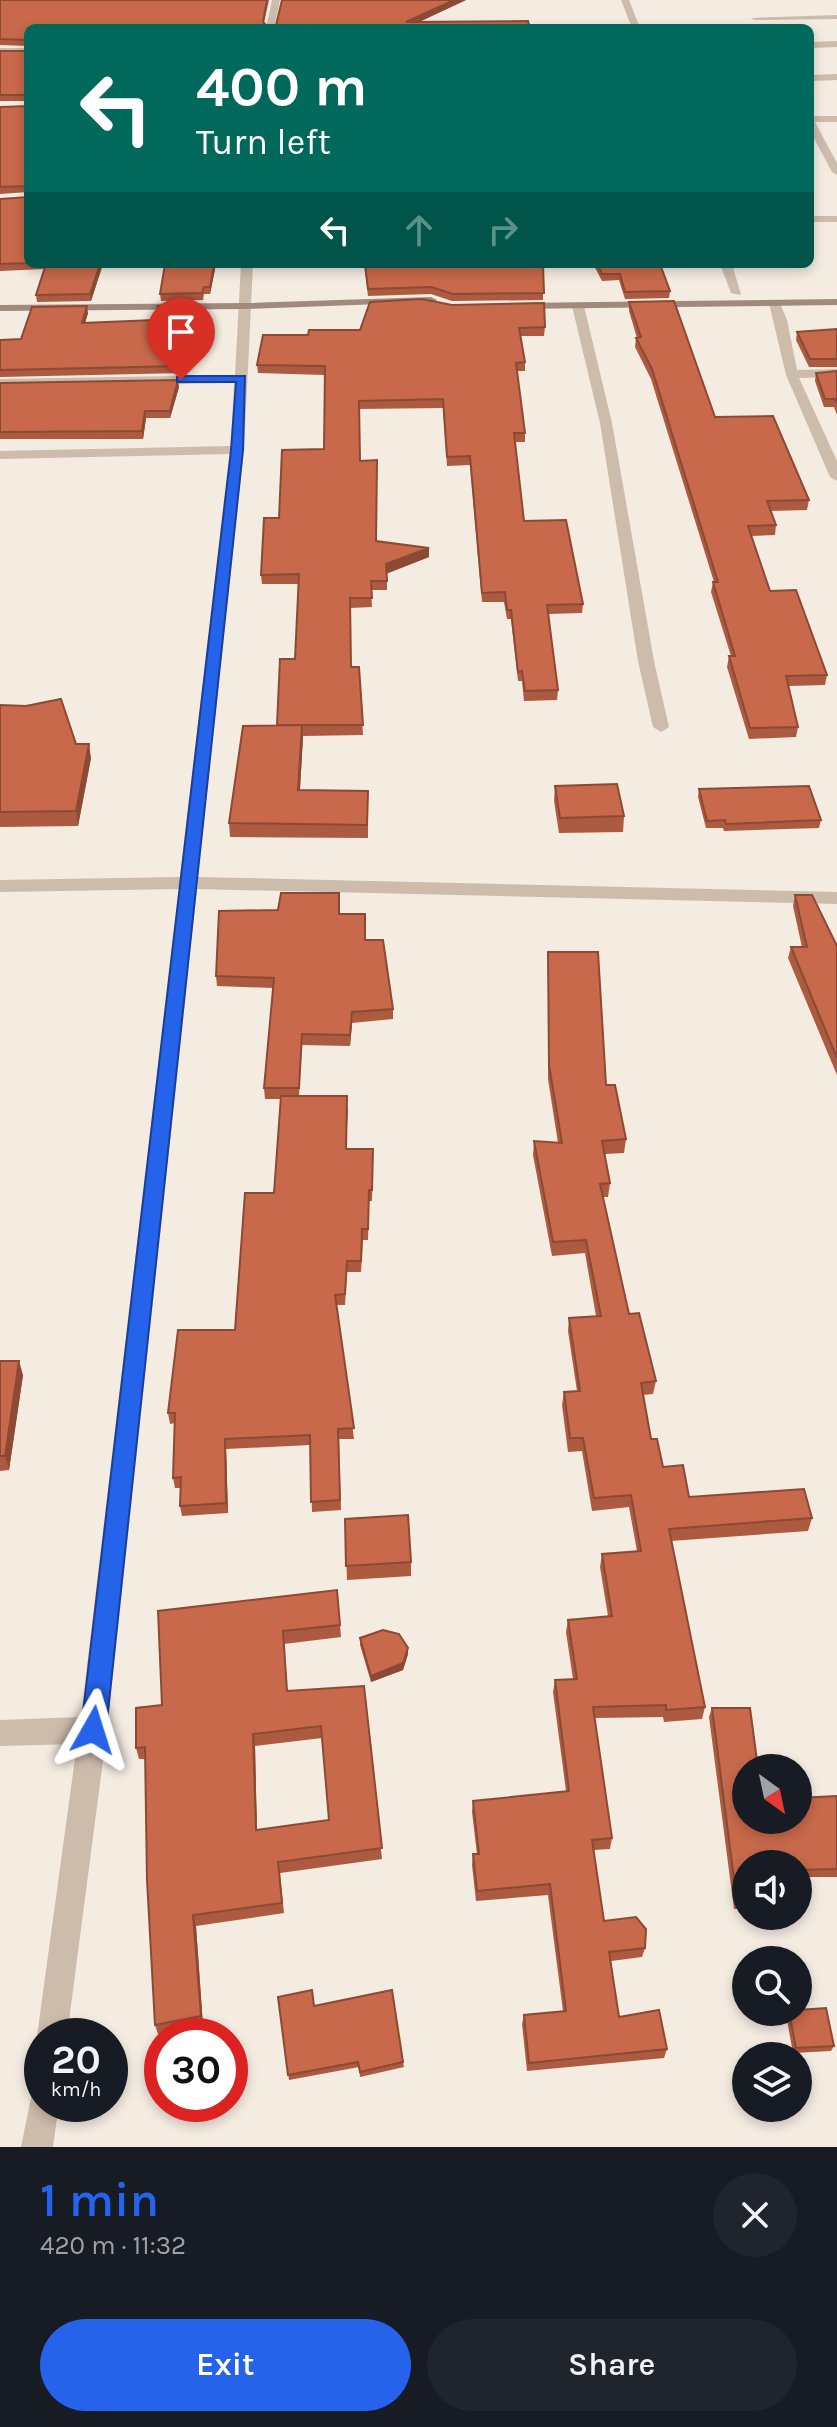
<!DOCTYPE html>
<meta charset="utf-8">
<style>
body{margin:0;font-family:Karla,sans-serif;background:#20242c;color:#f1f3f6;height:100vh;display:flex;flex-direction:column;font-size:30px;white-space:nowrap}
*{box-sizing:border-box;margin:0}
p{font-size:26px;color:#9ea1a6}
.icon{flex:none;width:44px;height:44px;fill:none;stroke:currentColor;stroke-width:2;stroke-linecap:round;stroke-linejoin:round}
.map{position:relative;height:2147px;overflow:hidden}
.sheet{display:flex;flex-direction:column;background:#171b24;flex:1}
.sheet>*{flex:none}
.guide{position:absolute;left:24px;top:24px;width:790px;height:244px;border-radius:12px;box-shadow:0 4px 12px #0003;background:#00695c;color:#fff;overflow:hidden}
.needle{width:52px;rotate:147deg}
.controls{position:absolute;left:732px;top:1754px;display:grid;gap:16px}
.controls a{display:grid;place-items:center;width:80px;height:80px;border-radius:50%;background:#171b24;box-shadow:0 4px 12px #0003;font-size:40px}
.speed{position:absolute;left:24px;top:2018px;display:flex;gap:16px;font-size:40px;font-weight:700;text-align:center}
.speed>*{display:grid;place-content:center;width:104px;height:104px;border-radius:50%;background:#171b24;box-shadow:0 4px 12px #0003;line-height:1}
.speed small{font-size:20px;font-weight:400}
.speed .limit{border:12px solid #d22;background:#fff;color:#111}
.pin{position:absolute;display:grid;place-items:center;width:68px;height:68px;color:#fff;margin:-82px -34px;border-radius:50% 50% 50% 0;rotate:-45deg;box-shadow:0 0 8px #0007}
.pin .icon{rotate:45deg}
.me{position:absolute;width:88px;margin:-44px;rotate:6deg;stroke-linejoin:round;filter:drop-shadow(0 0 6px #0008)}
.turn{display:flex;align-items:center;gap:28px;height:168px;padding:0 40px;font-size:36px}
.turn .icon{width:104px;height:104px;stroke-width:2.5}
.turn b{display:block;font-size:56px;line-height:68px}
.lanes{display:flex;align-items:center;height:76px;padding:0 40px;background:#0003;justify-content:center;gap:40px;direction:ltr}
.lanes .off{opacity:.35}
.round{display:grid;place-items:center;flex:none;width:84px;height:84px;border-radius:42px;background:#20242c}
.summary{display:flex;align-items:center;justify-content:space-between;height:136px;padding:0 40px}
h1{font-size:48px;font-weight:600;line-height:60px;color:#2563eb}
.cta{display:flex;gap:16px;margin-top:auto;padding:16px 40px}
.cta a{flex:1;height:92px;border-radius:48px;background:#2563eb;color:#fff;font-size:32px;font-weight:600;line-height:92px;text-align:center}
.cta a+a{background:#20242c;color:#f1f3f6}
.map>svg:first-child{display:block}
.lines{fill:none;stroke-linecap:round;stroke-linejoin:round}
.street{fill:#cdbbac;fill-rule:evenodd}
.secondary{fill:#a18a7d;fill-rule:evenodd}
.wall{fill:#ac5a40;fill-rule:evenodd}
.shaded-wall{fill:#8c4a34}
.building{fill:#c8694b;stroke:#8c4a34;stroke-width:2;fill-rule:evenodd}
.route{fill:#2563eb;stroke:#184099;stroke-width:2}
</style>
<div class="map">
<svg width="837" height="2147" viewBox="0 0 837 2147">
<rect width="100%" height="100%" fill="#f4ebe1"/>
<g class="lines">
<!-- street -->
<path class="street" d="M272,0h8l-6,28h-8z
M621,0h8l11,28h-8z
M837,15v4l-82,1 -4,-2z
M837,41v6l-27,1v-6z
M0,48h28v6h-28z
M837,74v6l-27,1v-6z
M810,116h27v6h-22l22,41v12l-5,-3 -22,-41z
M810,216h27v6h-27z
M241,264h12l-9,186 -46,427 639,15v12l-640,-15 -90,841 -40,306h-25v11l-5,-11 40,-292 -77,2v-26l81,-3 98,-828 -179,3v-12l180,-3 50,-423 -230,5v-8l231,-5 3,-63 -234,4v-8l235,-4z
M720,264h12l9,31 -10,-2z
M775,300l4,1 8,19 10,50 40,-1v8l-38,1 38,83v20l-7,-4 -44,-102 -17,-72z
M578,303l6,3 28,117 42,238 15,66 -8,5 -8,-5 -15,-66 -38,-238 -28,-117z
M42,2089v15h17l-6,43h-32l11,-54z"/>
<!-- secondary -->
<path class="secondary" d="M431,297l6,3 -2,2 -189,7 -246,2v-6l246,-2z
M837,299v6l-321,4 -6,-3 6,-3z"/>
</g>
<!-- wall -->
<path class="wall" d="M0,0h269l-5,23 2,2h10l6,-25h184l-47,22 111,6h-502v18l-28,-1z
M0,51h27l1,50h-28z
M28,106v86l-28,2v-87z
M28,197v67h75l-12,37 -54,1 -1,-7 9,-26 -45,2v-72z
M165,264h51l-6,30h-6l-1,6 -42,1 -1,-7z
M270,264h63l-63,2z
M364,264h179v36l-91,1 -21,-7 -63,2z
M593,264h67l10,27 -1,7 -44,1 -6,-19 -17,1z
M629,302l86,115 94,83 -2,10 -37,1 6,14 -1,10 -24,1 19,55 57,84 -2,10 -36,1 9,41 -2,10 -47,2 -22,-72 2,-11h2l-20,-64 2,-10h1l-63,-203 -16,-32 1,-9h1l-8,-27z
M199,312l-16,61 -183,4v-37l21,-1 67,-26 -3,10 70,-3z
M545,327l-1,9h-23l4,26v9h-8l8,62v9h-10l9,79 59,83 -1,9 -34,1 10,76 -1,10 -33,1 -2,-20h-4l-7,-62h-4l-3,-17h-22l-12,-137 -23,1 -4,-58 -84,1 1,52 16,80 53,16 -42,16v17h-16l1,17 -22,1 1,59h8l4,68 -60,1 -3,54 68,1v47l-138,-1 -1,-14 48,-98 18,-66 4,-75h-37l-1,-9 18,-57 45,-69 1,-74 -67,-2 -1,-8 51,-30 52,-5z
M837,329v38h-28l-13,-27 1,-8z
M837,371v44l-3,-8h-10l-9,-26 1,-8z
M0,383l179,4 -9,31h-24l-3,21h-143z
M0,705l76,39 15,14 -13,68 -78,1z
M555,786l69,30 -1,16 -64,1 -5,-32z
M699,789l122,31 -2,8 -95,3 -1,-3h-17l-8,-31z
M795,895l42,51v129l-49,-117 3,-11h11l-9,-41z
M340,914l25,26 28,69v10l-41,4 -2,23 -48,-1 -3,51 49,11 -2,42h27l-1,52h-3l-1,39h-5l-2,32h-14l-2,33h-8l17,134h-15l2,71 -29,2 -2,-67 -84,4 2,64 -46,3 -2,-10 1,-18h-6l-2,-10 2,-55 -5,1 -2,-11 67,-83 39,-137 7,-94h-16l-1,-11 9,-100 -56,-2 -1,-10z
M548,952l58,133 20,54 -2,14 -19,1 5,29 -2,14h-5l26,117 27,67 -3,13 -10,1 8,44 12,28 26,30 123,21 -4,13 -137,10 34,166 -3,12 -38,3 -1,-5 -68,1 17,120 -2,11 -16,1 10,71 41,27 -3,9 -31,4 8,56 48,32 -3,9 -137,13 -5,-47 2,-9 39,-4 -15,-116 -72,6 -4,-36 1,-11h4l-5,-42 1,-11 93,-10 -13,-99 2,-12 18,-1 -7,-47 2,-12 40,-4 -8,-49 2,-13 35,-3 -8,-44 -37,4 -10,-60 -14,1 -6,-47 2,-13 13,-1 -9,-60 1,-13 27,-2 -11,-63 -33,3 -19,-101 1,-14 24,2 -10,-64z
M0,1361l23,14 -14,95 -9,1z
M345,1519l66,43v14l-64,4z
M337,1590l4,47 -57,7 3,47 77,-5 18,173 -102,14 4,40 -88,13 7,100 -45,8 -3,-9 -10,-266h-6l-3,-11 26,-43zM322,1738l7,82 -72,10 -2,-84z
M360,1638l48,10v6l-5,16 -32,12 -11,-37z
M712,1708l34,112 91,-24v81h-39v-13h-52v45h-12l-25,-192z
M278,1997l36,9 89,56 1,5 -44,10 -1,-10 -70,13z
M787,2012h11l36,34 -3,5 -38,2 -7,-38z"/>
<!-- shaded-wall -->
<path class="shaded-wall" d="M454,0h12l-60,28v-6z
M100,264h3l-12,37 -1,-7z
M214,264h2l-6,30v-7z
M87,306l1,7 -5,17 -1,-7z
M199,306v6l-16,61 -1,-7z
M178,380l1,7 -9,31v-7z
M145,411l1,7 -3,21 -1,-8z
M429,548v9l-43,17v-10z
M302,725l1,13 -4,66 -1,-14z
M89,744l2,14 -13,68 -2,-15z
M352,1012v11l-2,23v-11z
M19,1361l4,14 -14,95 -4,-14z
M225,1439l1,10 2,64 -2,-10z
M408,1648v6l-5,16 -32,12v-6z
M253,1734l2,12 2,95 -1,-11z
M193,1915l3,11 7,100 -2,-10z"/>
<!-- building -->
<path class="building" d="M0,0h267l-4,22 3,3h10l6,-25h172l-48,22 122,-1 2,7h-502v12l-28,-1z
M28,47v53l-1,-5h-27v-44h27z
M28,106v81l-1,-1 -27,1v-80z
M28,197v66l-28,1v-65z
M46,264h54l-10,30 -54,1z
M165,264h49l-4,23h-6l-2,6 -42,1z
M365,264h178l1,29 -91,1 -22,-7 -63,2z
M597,264h63l10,27 -45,1 -5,-18h-18z
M422,299l30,6 92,-2 1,24 -26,1 6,34 -9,1 9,70h-11l10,88 42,-1 17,84 -36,1 11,85 -33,1 -3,-20 -4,1 -7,-62h-4l-2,-18 -23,1 -12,-137 -23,1 -4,-58 -84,2 1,60 17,-1 -1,81 53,7 -43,16 1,17h-16l1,17h-22l1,69h8l4,58h-86l3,-66h15l4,-85 -38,1 3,-57h15l3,-68 42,-1 1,-83 -68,-1 6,-30h45l1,-5h51l10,-28z
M674,301l41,116 58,-1 36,84 -42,1 9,24 -28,1 22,65 26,-1 31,85 -41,1 12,51 -48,1 -21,-72h6l-22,-74h5l-66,-213 -16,-31 5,-1 -12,-35z
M87,306l-5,17 73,-3 3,-14h41l-17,60 -182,4v-30l21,-1 11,-32z
M837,329v30h-27l-13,-27z
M837,371v32l-2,-4h-10l-9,-26z
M178,380l-8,31h-25l-3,20 -142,1v-49z
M61,699l15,45h13l-13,67 -76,1v-107l26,1z
M302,725l-4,65 70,1 -1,34 -138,-2 14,-97z
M617,784l7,32 -64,2 -5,-32z
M809,786l12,34 -95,4 -1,-4 -18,1 -8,-32z
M281,893h58v21h26v26h18l10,69 -41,3 -2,23 -48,-1 -3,54h-35l10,-110 -58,-2 3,-65 59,-1z
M795,895h17l25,51v112l-46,-111h16z
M548,952h50l8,133h9l11,54 -24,2 8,42 -10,1 29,130 10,-1 17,68 -15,2 10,56h6l6,28 20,-2 6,32 115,-8 8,29 -143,11 36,178 -39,3v-5l-73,2 19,131 -20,2 12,81 32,-4 10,12 -1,19 -36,4 10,65 40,-7 8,39 -138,14 -5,-48 42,-4 -16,-127 -73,7 -4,-37h6l-6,-53 96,-10 -14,-111 22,-1 -9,-59 44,-4 -10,-62 39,-3 -10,-56 -37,3 -11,-60h-13l-6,-46 16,-1 -11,-73 32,-2 -15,-76 -33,2 -19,-101 28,2 -13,-78z
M281,1096h66l-1,53h27l-1,41h-3l-1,39h-6l-1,32h-14l-2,33 -10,1 19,133 -16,1 2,71 -29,2 -1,-67 -85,4 1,64 -46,3 1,-29 -8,1 2,-65h-7l10,-83h57l10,-137h29z
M0,1361h19l-14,95h-5z
M408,1515l3,47 -65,4 -1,-47z
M337,1590l3,35 -57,6 4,60 77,-5 18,162 -104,14 4,41 -89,12 8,101 -46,9 -8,-145 -2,-133 -9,1v-40l26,-3 -4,-94zM321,1726l8,94 -73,10 -3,-96z
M383,1630l16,4 9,14 -5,15 -32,13 -11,-38z
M712,1708h38l8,60h-12v52h52v-22l39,-2v73l-39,1v-6h-52v38h-9z
M312,1990l2,16 78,-16 11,72 -43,10 -2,-10 -70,13 -10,-78z
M826,2008l8,38 -38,2 -7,-36h9v-2z"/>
<!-- route -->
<path class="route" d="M181,376h64l-2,74 -137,1280 -4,8 -9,4 -8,-4 -4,-8 150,-1280 5,-68h-59v-5z"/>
</svg>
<div class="controls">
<a><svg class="needle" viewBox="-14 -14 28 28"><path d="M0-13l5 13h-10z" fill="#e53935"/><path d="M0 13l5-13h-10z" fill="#9ea1a6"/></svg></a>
<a><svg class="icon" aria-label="sound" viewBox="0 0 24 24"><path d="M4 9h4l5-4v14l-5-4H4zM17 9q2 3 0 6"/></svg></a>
<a><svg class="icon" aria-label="search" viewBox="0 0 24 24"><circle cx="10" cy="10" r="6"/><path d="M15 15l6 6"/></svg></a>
<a><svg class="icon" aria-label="layers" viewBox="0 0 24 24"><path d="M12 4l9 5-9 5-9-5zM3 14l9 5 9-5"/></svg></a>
</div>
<div class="speed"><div>20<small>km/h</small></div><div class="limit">30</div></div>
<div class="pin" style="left:181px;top:380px;background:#d93025"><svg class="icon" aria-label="arrive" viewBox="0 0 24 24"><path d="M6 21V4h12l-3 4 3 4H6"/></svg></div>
<svg class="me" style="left:93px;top:1730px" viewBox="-20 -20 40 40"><path d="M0-17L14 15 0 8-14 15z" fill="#2563eb" stroke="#fff" stroke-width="4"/></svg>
<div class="guide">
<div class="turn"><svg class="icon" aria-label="left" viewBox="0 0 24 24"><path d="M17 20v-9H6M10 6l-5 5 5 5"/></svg><div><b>400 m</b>Turn left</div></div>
<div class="lanes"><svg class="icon" aria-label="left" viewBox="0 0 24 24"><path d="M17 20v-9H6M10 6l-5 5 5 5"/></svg><svg class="icon off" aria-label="ahead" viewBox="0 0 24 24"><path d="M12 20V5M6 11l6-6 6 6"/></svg><svg class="icon off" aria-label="right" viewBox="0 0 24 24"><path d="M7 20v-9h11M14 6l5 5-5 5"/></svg></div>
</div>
</div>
<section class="sheet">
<div class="summary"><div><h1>1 min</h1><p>420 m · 11:32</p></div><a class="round"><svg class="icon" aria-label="close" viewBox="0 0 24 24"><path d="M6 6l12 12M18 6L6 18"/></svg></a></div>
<div class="cta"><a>Exit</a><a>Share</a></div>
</section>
